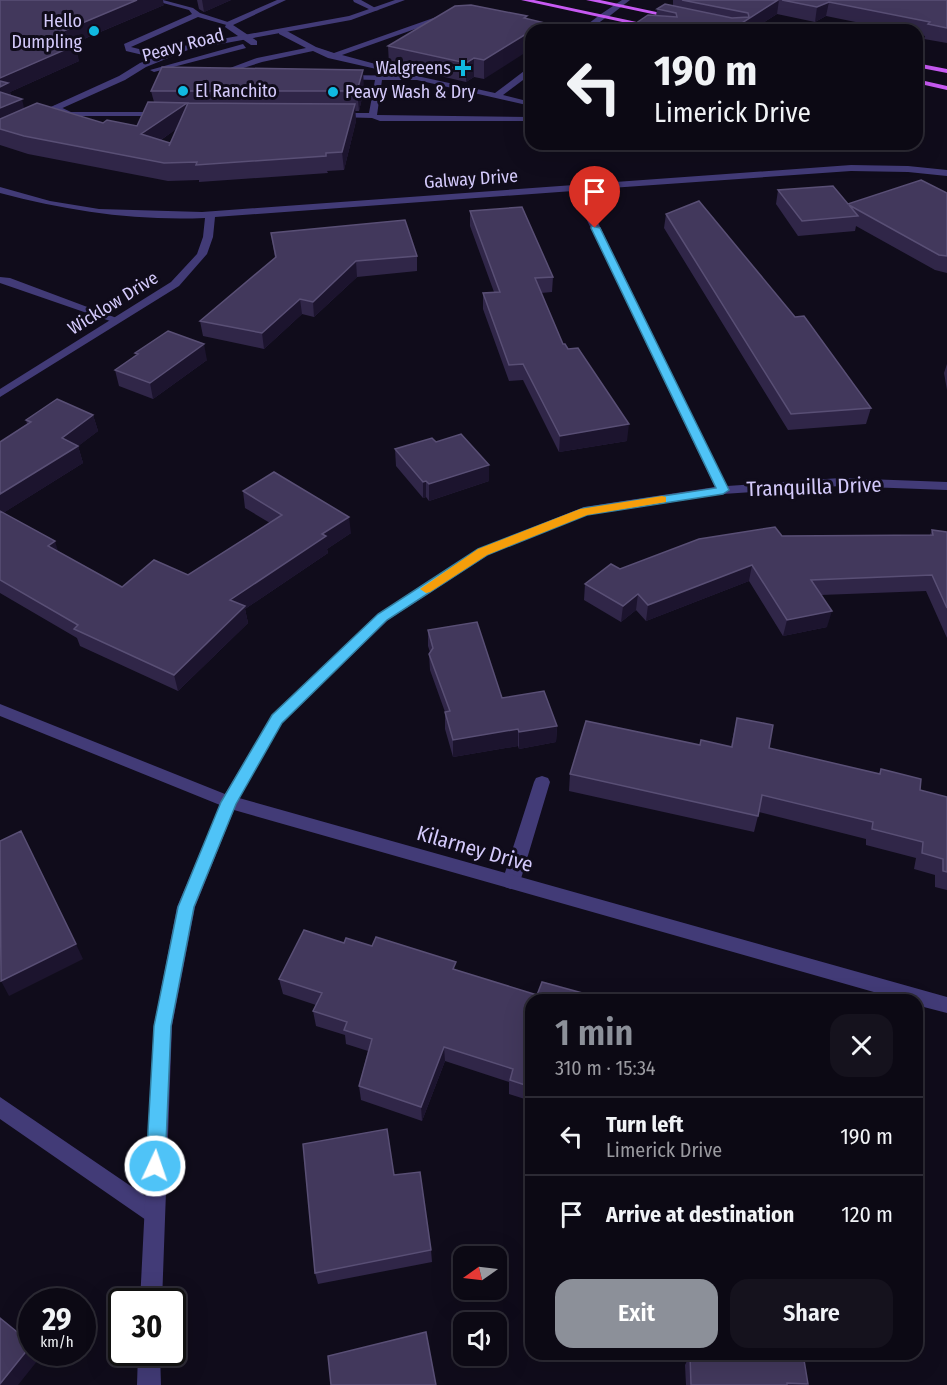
<!DOCTYPE html>
<meta charset="utf-8">
<style>
body{margin:0;font-family:"Fira Sans Condensed",sans-serif;background:#15121d;color:#f1f3f6;height:100vh;display:flex;flex-direction:column;font-size:22px;white-space:nowrap}
*{box-sizing:border-box;margin:0}
p{font-size:20px;color:#9a9aa0}
.icon{flex:none;width:33px;height:33px;fill:none;stroke:currentColor;stroke-width:2;stroke-linecap:round;stroke-linejoin:round}
.map{position:relative;flex:1;overflow:hidden}
.sheet{position:absolute;left:525px;top:994px;width:398px;height:366px;display:flex;flex-direction:column;background:#0c0914;border-radius:18px;box-shadow:0 6px 24px #0002,0 0 0 2px #2c2a34}
.sheet>*{flex:none}
.banner{position:absolute;left:525px;top:24px;width:398px;height:126px;border-radius:18px;box-shadow:0 6px 24px #0002,0 0 0 2px #2c2a34;background:#0c0914;color:#f1f3f6;overflow:hidden}
.needle{width:39px;rotate:256deg}
.tools{position:absolute;left:453px;top:1246px;display:grid;gap:12px}
.tools a{display:grid;place-items:center;width:54px;height:54px;border-radius:12px;background:#0c0914;box-shadow:0 6px 24px #0002,0 0 0 2px #2c2a34;font-size:30px}
.speed{position:absolute;left:18px;top:1288px;display:flex;gap:12px;font-size:30px;font-weight:700;text-align:center}
.speed>*{display:grid;place-content:center;width:78px;height:78px;border-radius:50%;background:#0c0914;box-shadow:0 6px 24px #0002,0 0 0 2px #2c2a34;line-height:1}
.speed small{font-size:15px;font-weight:400}
.speed .limit{border:3px solid #111;border-radius:9px;background:#fff;color:#111}
.pin{position:absolute;display:grid;place-items:center;width:51px;height:51px;color:#fff;margin:-62px -26px;border-radius:50% 50% 50% 0;rotate:-45deg;box-shadow:0 0 6px #0007}
.pin .icon{rotate:45deg}
.me{position:absolute;width:66px;margin:-33px;rotate:3deg;stroke-linejoin:round;filter:drop-shadow(0 0 4px #0008)}
.turn{display:flex;align-items:center;gap:21px;height:126px;padding:0 30px;font-size:27px}
.turn .icon{width:78px;height:78px;stroke-width:2.5}
.turn b{display:block;font-size:42px;line-height:51px}
.round{display:grid;place-items:center;flex:none;width:63px;height:63px;border-radius:18px;background:#15121d}
.headline{display:flex;align-items:center;justify-content:space-between;height:102px;padding:0 30px}
h1{font-size:36px;font-weight:600;line-height:45px;color:#8c9099}
.button{display:flex;gap:12px;margin-top:auto;padding:12px 30px}
.button a{flex:1;height:69px;border-radius:18px;background:#8c9099;color:#fff;font-size:24px;font-weight:600;line-height:69px;text-align:center}
.button a+a{background:#15121d;color:#f1f3f6}
ul{padding:0;list-style:none}
li{display:flex;align-items:center;gap:18px;height:78px;padding:0 30px;border-top:2px solid #2c2a34}
li div{flex:1}
li b{display:block;font-size:22px}
li em{font-style:normal}
.map>svg:first-child{display:block}
.lines{fill:none;stroke-linecap:round;stroke-linejoin:round}
.service{fill:#423b77;fill-rule:evenodd}
.minor{fill:#423b77;fill-rule:evenodd}
.tertiary{fill:#423b77;fill-rule:evenodd}
.primary{fill:#c85af3;fill-rule:evenodd}
.wall{fill:#302648;fill-rule:evenodd}
.shaded-wall{fill:#1c142e}
.building{fill:#42385c;stroke:#594f75;stroke-width:1.5}
.route{fill:#4fc3f7;stroke:#337fa1;stroke-width:1.5}
.slow{fill:#f59e0b}
.poi-dot{fill:#10b9e1;stroke:#100c1b;stroke-width:2}
.labels{text-anchor:middle;dominant-baseline:central;stroke-width:6;stroke-linejoin:round;paint-order:stroke}
.far-poi-label{font-size:18px;fill:#d4cafb;stroke:#100c1b;text-anchor:end}
.far-street-label{font-size:18px;fill:#d4cafb;stroke:#100c1b}
.street-label{font-size:21px;fill:#d4cafb;stroke:#100c1b}
</style>
<div class="map">
<svg width="947" height="1385" viewBox="0 0 947 1385">
<rect width="100%" height="100%" fill="#100c1b"/>
<g class="lines">
<!-- service -->
<path class="service" d="M152,0h11l30,8 7,5 34,11 -4,2 -32,-9 -67,30 32,8v4h-3l-34,-8 -2,-7 68,-30 -3,-4z
M353,0h8l18,10 -6,1 -19,-9z
M601,14l7,2 -19,14h-9z
M439,16l7,2 -104,37 52,14v4l-66,-15 -15,-7 -51,11 -44,14 -4,-2 43,-16 49,-10 -27,-14v-4h6l31,17 18,6z
M527,23l28,5 1,2 -32,-3z
M528,68h3v6l-28,21 28,7v4l-114,-26h-35l-5,35 154,2v4h-151l-8,-3 -35,-1 -4,-2 4,-2h32l6,-33 -34,-1v-4h3l73,1 78,17z
M56,105l15,7h92l4,2 -4,2h-93l-17,-7 -1,-2z
M0,277l10,1 112,42 -5,3 -4,-1 -113,-39z
M542,776l6,2 2,4 -30,100 -3,5 -6,2 -6,-2 -3,-5 32,-100 2,-4z
M0,1097l160,109 4,7 -4,7 -7,4 -7,-4 -146,-101z"/>
<!-- minor -->
<path class="minor" d="M277,0h9l-53,25 24,16v4h-6l-26,-18 2,-5z
M622,0h8l-23,18h-6v-4z
M851,165l57,1 39,4v6l-39,-4 -57,-1 -269,19 145,296 113,-8 107,4v8l-107,-4 -117,8 -136,21 -99,40 -100,65 -106,103 -43,75 708,199v16l-31,-8v-5h-14l-668,-190 -39,97 -23,119 -10,276h-22l14,-276 23,-119 43,-102 -220,-89v-12l225,90 47,-79 106,-101 100,-65 106,-42 131,-20 -142,-296 -358,26 -2,20 -6,17 -28,32 -179,111v-8l171,-107 26,-28 6,-17 2,-19c-70,3 -137,-7 -205,-25v-6l50,14 49,8 103,3z
M138,1353h22l1,32h-24z"/>
<!-- tertiary -->
<path class="tertiary" d="M395,0h10l-54,20 -163,30 -42,17 -21,13 -125,56v-6l119,-54 21,-13 43,-17 166,-30z
M243,44l3,4 -92,24 -4,-2z"/>
<!-- primary -->
<path class="primary" d="M521,0h13l140,30h-15z
M586,0h14l80,17 -4,2z
M916,63l31,6v4l-31,-6z
M916,79l31,7v4l-31,-7z"/>
</g>
<!-- wall -->
<path class="wall" d="M0,0l164,5 -92,39 7,17 -69,31 1,4 13,12 79,15 34,3 17,-24 -3,-11 213,-2 -5,22h-4l1,10 -12,49 -17,1 1,2 -129,9v-2l-31,1 -140,-27 -28,-9zM176,129l-6,15 -9,-4z
M197,0h34l-27,12 -5,-3z
M673,0h274v43l-23,-4 1,-3 -9,-2v-4h-21l-69,-14 -11,6 -38,-8 -25,16h-126l30,-14 1,-7 16,-3z
M527,16l-43,63 -10,-2 -8,5 -77,-18 -1,-18z
M701,144h14l-8,7z
M778,190l70,14 99,-11v80l-12,-3 -79,-44 -1,5 -57,5 -22,-32z
M470,211l83,66 -1,15 -11,1 22,51 5,5 59,92 -68,11 -36,-72 -14,1 -26,-72v-16l11,-1 -24,-66z
M666,214l205,194 -5,16 -78,6 -124,-202z
M271,233l146,23v15l-60,6 -43,40 -12,-3 -38,35 -61,-13 -3,-15 75,-63z
M135,353l72,7 -54,39 -34,-13 -4,-16 21,-15z
M947,364v26l-3,-17z
M93,415l5,16 -20,15 5,17 -80,50 55,39 64,35 66,-12 82,-52 -25,-15 -2,-17 108,42 -24,16 1,4 -83,56 3,14 -70,68 -98,-45 -3,-8 -77,-45v-151l27,-18 -1,-4z
M436,442l53,39 -60,20 -3,-4 -3,1 -27,-32 -1,-17z
M932,530l15,2v106l-21,-47 -105,4 6,32 -44,9 -34,-55 -103,40 -10,-11 -15,12 -37,-22 1,-16 35,-15 162,-33 148,-1z
M428,630l74,68 55,28 -1,16 -37,7 -1,-3 -65,11 -8,-28v-17l-15,-42 -1,-16 1,-2 -2,-6z
M737,718l32,30 110,26 2,-5 39,21 27,7v93l-12,-3v-12l-21,-6 2,-11 -50,-13v-6l-107,-27 -5,20 -185,-41 1,-17 130,-29 31,1z
M344,943l112,27 81,25 71,5h-77v101l-22,-7v-12l-64,-21 -23,60 -61,-21 -2,-14 9,-35 -22,-7 -1,-9 -29,-9 -3,-15 3,-6 -33,-11 -4,-15z
M394,1175l37,75 1,12 -114,22 -3,-11z
M690,1355l118,29 -1,1h-121l-1,-20z"/>
<!-- shaded-wall -->
<path class="shaded-wall" d="M137,0h26l1,5 -102,43 -12,-10 6,-4z
M202,0h29l-27,12z
M778,0h1l-2,14 -25,16h-21z
M829,2l-3,14 -11,6 2,-15z
M527,16v18l4,-3v18l-47,30v-19l40,-42z
M545,23v7h-12z
M76,45l3,16 -69,31 2,8 -12,5v-27z
M474,58v19l-8,5v-19z
M363,70l1,19 -5,22 -2,-20z
M22,99l4,17 -26,12v-20z
M187,103l3,17 -46,31 -3,-17z
M355,104l1,17 -12,49 -2,-18z
M708,144h7l-8,7z
M356,261l1,16 -43,40 -1,-15z
M300,299l2,15 -38,35 -2,-16z
M204,344l3,16 -54,39 -3,-16z
M93,415l5,16 -22,17 2,-2 5,17 -83,52v-21l62,-56z
M629,424l-2,17 -68,11 1,-16z
M489,465v16l-60,20v-17z
M426,481v16l-3,1v-16z
M349,517l2,16 -24,16 1,4 -83,56 3,14 -70,68 -4,-16 56,-75 92,-66z
M55,541l5,17 -12,-12z
M752,565l-3,16 -103,40 2,-16z
M638,594l-2,16 -15,12 2,-16z
M832,611l-5,16 -44,9 4,-16z
M557,726l-1,16 -37,7v-17z
M518,729v17l-65,11v-17z
M76,944l7,15 -74,37 -8,-15z
M444,1047l1,14 -23,60 -1,-14z
M32,1345v8h8l2,2 -24,30h-18z"/>
<!-- building -->
<path class="building" d="M0,0h137l-81,34h3l-9,4 26,7 -76,33z
M682,0h96l-47,30h-105l22,-15 29,2 -1,-4 -19,-4 8,-5 67,14 17,-1 -1,-4z
M782,0h165v28l-19,-4 2,-2 -101,-20 -12,5z
M471,5l56,11 -3,2 21,5 -12,7h-2v1l-47,29 -10,-2 -8,5 -78,-17 67,-40z
M162,67l201,3 -6,21h-206z
M0,81l8,2 -8,4z
M0,92l22,7 -22,9z
M148,102l39,1 -46,31 29,9 -1,3 19,-43 167,1 -13,48 -16,1v3l-130,9 1,-3 -33,1 -140,-27 -24,-7v-10l37,-16 66,20 4,-3 30,6z
M921,180l26,13v63l-8,-1 -90,-50 9,11 -56,5 -24,-31 55,-4 15,18z
M699,201l96,116 9,-1 67,92 -80,6 -125,-200z
M522,207l31,70 -18,1 28,66h2l3,5 10,-1 51,76 -69,12 -37,-72 -14,1 -26,-72 17,-1 -30,-81z
M405,220l12,36 -61,5 -43,41 -13,-3 -38,34 -62,-12 76,-64 -5,-24z
M168,331l36,13 -54,39 -35,-13 23,-16 -3,-1z
M57,399l36,16 -31,23 16,8 -78,48v-52l31,-20 -5,-2z
M461,434l28,31 -60,19 -3,-3 -3,1 -28,-33 37,-11 4,4z
M274,472l75,45 -27,17 4,2 -96,64 15,6 -71,69 -100,-46 4,-4 -78,-45v-69l55,30 -7,5 74,41 32,-27 34,15 94,-60 -39,-24z
M775,527l7,9 151,-1 -1,-5 15,2v76l-15,-33 -121,5 21,31 -45,9 -35,-55 -104,40 -10,-11 -15,12 -38,-22 26,-20 9,5 79,-30z
M477,622l25,76 42,-7 13,35 -38,6 -1,-3 -65,11 -8,-28 5,-1 -21,-57 4,-6 -5,-18z
M737,718l36,7 -4,23 111,26 1,-5 40,10 -1,11 27,7v75l-4,-1v-12l-21,-6 1,-11 -51,-13 1,-7 -111,-27 -4,21 -188,-42 16,-53 114,24 1,-5 31,7z
M21,831l55,113 -75,37 -1,-140z
M304,930l40,13 2,-5 26,8 4,-9 80,25 -3,7 84,26 5,-13 66,18h-77v87l-21,-7 3,-11 -69,-22 -23,60 -62,-21 13,-47 -28,-9 3,-8 -34,-11 9,-18 -43,-14z
M387,1129l7,46 26,-3 11,78 -116,23 -12,-129z
M0,1318l32,26 -32,40z
M426,1332l10,53h-105l-3,-29z
M803,1354l5,30 -21,-1v2h-96l-1,-30z"/>
<!-- route -->
<path class="route" d="M592,226l8,2 129,262 -6,4 -136,21 -100,40 -100,65 -105,103 -46,81 -42,103 -23,119 -6,140 -3,7 -7,3 -6,-3 -3,-7 8,-140 24,-119 43,-105 51,-87 106,-101 100,-65 106,-41 132,-20 -125,-260z"/>
<!-- slow -->
<path class="slow" d="M662,496l4,1v5l-79,13 -100,40 -57,37 -4,1 -6,-4 58,-40 102,-40z"/>
<!-- markers -->
<g class="poi-dot">
<circle cx="94" cy="31" r="6"/>
<path d="M460 59h6v6h6v6h-6v6h-6v-6h-6v-6h6z"/>
<circle cx="183" cy="91" r="6"/>
<circle cx="333" cy="92" r="6"/>
</g>
<g class="labels">
<!-- far-poi labels -->
<g class="far-poi-label">
<text x="82" y="21">Hello<tspan x="82" dy="21">Dumpling</tspan></text>
<text x="451" y="68">Walgreens</text>
<text x="195" y="91" text-anchor="start">El Ranchito</text>
<text x="345" y="92" text-anchor="start">Peavy Wash &amp; Dry</text>
</g>
<!-- far-street labels -->
<g class="far-street-label">
<text transform="translate(183 45) rotate(-15)">Peavy Road</text>
<text transform="translate(471 179) rotate(-4)">Galway Drive</text>
<text transform="translate(113 303) rotate(-32)">Wicklow Drive</text>
</g>
<!-- street labels -->
<g class="street-label">
<text transform="translate(814 487) rotate(-2)">Tranquilla Drive</text>
<text transform="translate(475 849) rotate(16)">Kilarney Drive</text>
</g>
</g>
</svg>
<div class="tools">
<a><svg class="needle" viewBox="-14 -14 28 28"><path d="M0-13l5 13h-10z" fill="#e53935"/><path d="M0 13l5-13h-10z" fill="#9a9aa0"/></svg></a>
<a><svg class="icon" aria-label="sound" viewBox="0 0 24 24"><path d="M4 9h4l5-4v14l-5-4H4zM17 9q2 3 0 6"/></svg></a>
</div>
<div class="speed"><div>29<small>km/h</small></div><div class="limit">30</div></div>
<div class="pin" style="left:595px;top:228px;background:#d93025"><svg class="icon" aria-label="arrive" viewBox="0 0 24 24"><path d="M6 21V4h12l-3 4 3 4H6"/></svg></div>
<svg class="me" style="left:155px;top:1166px" viewBox="-20 -20 40 40"><circle r="17" fill="#4fc3f7" stroke="#fff" stroke-width="3"/><path d="M0-11L8 9 0 5-8 9z" fill="#fff"/></svg>
<div class="banner">
<div class="turn"><svg class="icon" aria-label="left" viewBox="0 0 24 24"><path d="M17 20v-9H6M10 6l-5 5 5 5"/></svg><div><b>190 m</b>Limerick Drive</div></div>
</div>
<section class="sheet">
<div class="headline"><div><h1>1 min</h1><p>310 m · 15:34</p></div><a class="round"><svg class="icon" aria-label="close" viewBox="0 0 24 24"><path d="M6 6l12 12M18 6L6 18"/></svg></a></div>
<ul>
<li><svg class="icon" aria-label="left" viewBox="0 0 24 24"><path d="M17 20v-9H6M10 6l-5 5 5 5"/></svg><div><b>Turn left</b><p>Limerick Drive</p></div><em>190 m</em></li>
<li><svg class="icon" aria-label="arrive" viewBox="0 0 24 24"><path d="M6 21V4h12l-3 4 3 4H6"/></svg><div><b>Arrive at destination</b></div><em>120 m</em></li>
</ul>
<div class="button"><a>Exit</a><a>Share</a></div>
</section>
</div>
